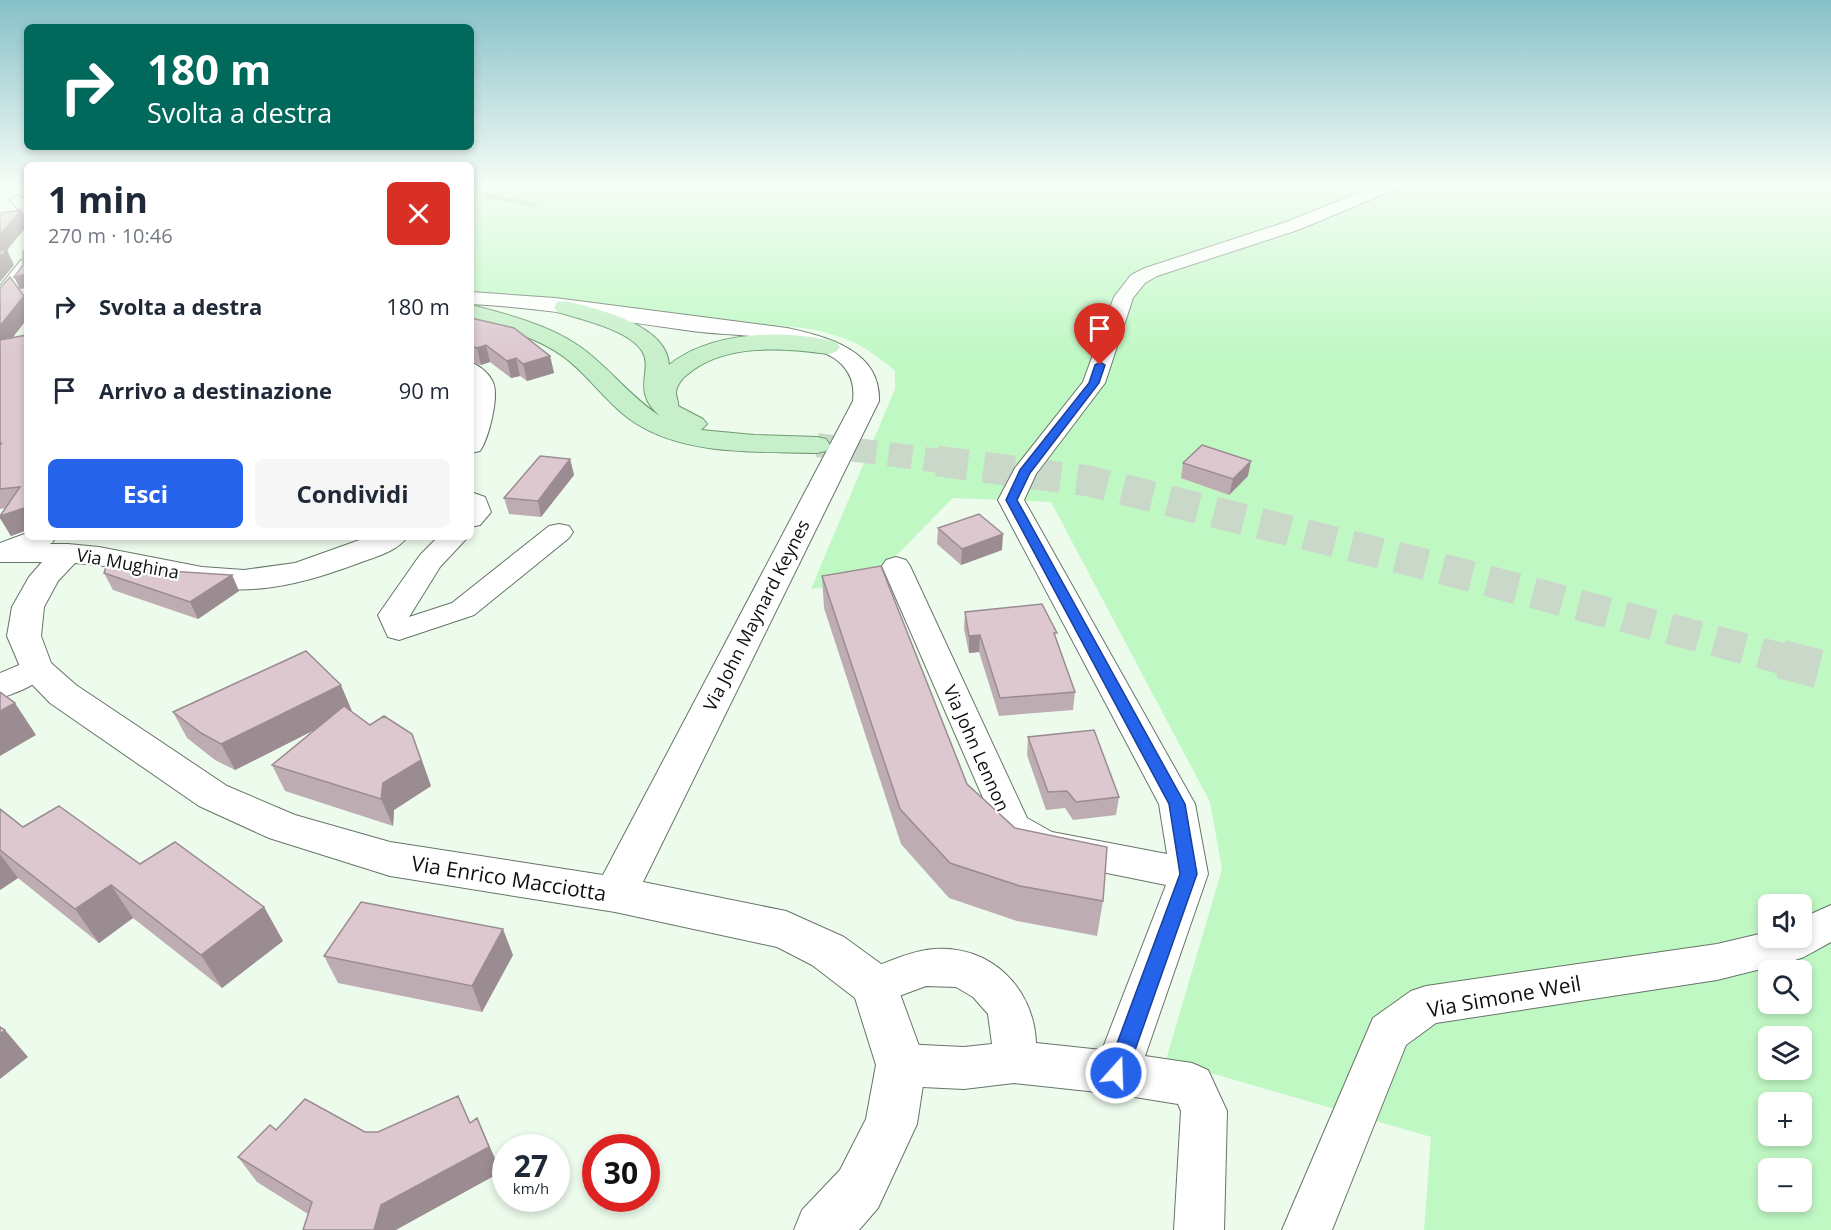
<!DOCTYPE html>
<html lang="it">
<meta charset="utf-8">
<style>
body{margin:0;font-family:"Open Sans",sans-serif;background:#f6f6f7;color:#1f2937;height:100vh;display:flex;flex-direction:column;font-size:22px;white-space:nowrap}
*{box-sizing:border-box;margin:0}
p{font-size:20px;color:#747a83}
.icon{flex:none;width:33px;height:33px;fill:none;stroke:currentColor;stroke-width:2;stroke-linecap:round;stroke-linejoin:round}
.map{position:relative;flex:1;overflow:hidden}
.drawer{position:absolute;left:24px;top:162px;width:450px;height:378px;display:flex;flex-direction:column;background:#fff;border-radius:9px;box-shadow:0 3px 9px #0003}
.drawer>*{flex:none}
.top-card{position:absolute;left:24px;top:24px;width:450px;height:126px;border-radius:9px;box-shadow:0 3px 9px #0003;background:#00695c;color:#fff;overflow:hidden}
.controls{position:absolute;left:1758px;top:894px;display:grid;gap:12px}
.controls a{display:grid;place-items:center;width:54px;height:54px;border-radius:9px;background:#fff;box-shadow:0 3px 9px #0003;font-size:30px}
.speed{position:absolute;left:492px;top:1134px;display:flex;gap:12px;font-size:30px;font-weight:700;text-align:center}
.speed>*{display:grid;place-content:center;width:78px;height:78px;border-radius:50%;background:#fff;box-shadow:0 3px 9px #0003;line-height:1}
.speed small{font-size:15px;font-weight:400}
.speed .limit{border:9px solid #d22;background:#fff;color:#111}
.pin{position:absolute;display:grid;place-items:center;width:51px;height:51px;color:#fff;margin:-62px -26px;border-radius:50% 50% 50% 0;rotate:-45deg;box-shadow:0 0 6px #0007}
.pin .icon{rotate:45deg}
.me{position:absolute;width:66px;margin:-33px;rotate:20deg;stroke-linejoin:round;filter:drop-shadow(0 0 4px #0008)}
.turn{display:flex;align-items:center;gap:21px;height:126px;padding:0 24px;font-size:27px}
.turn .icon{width:78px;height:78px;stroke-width:2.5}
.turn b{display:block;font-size:42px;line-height:51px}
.round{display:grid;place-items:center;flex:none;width:63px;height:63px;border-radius:9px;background:#f6f6f7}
.summary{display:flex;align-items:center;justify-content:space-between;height:102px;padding:0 24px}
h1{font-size:36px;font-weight:700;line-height:45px}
.action{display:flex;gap:12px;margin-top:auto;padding:12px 24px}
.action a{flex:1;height:69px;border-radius:9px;background:#2563eb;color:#fff;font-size:24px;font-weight:700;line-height:69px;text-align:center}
.action a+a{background:#f6f6f7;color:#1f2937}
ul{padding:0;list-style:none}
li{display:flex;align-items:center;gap:18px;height:84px;padding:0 24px}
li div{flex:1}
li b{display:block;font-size:22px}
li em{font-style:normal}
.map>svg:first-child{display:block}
.green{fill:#c0f8c4;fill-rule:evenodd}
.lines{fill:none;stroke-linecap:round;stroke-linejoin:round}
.stream{stroke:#93d298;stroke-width:4.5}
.primary-tunnel-far2{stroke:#cad8ca;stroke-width:24;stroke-dasharray:24 12;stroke-linecap:butt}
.primary-tunnel-far1{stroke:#cad8ca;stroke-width:31;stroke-dasharray:31 16;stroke-linecap:butt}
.primary-tunnel{stroke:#cad8ca;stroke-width:39;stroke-dasharray:39 20;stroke-linecap:butt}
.minor-casing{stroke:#677568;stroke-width:2}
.tertiary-casing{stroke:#677568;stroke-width:2}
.primary-casing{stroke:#6d9b71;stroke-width:2}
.minor{fill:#fff;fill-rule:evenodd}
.tertiary{fill:#fff;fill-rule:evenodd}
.primary{fill:#c7f0ca;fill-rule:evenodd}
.wall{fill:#beacb3}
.shaded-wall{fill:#9b8c92}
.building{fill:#ddc8d0;stroke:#9b8c92;stroke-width:1.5}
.route{fill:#2563eb;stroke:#184099;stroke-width:1.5}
.labels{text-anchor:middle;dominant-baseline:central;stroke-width:4.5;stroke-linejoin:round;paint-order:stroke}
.street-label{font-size:18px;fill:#0c110c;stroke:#fff}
.near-street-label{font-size:21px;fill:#0c110c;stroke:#fff}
</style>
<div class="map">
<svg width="1831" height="1230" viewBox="0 0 1831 1230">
<rect width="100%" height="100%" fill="#ecfbec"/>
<!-- green -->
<path class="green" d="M471,183h1360v1047h-407l7,-93 -265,-77 56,-191 -12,-67 -159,-300 -98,-4 -83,84 -59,7 84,-200v-18c-30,-26 -45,-33 -84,-42l-340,-36zM1768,904h34v34h-34zM1768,970h34v34h-34zM1768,1036h34v34h-34zM1768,1102h34v34h-34zM1768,1168h34v34h-34z"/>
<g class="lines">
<!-- stream -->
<path class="stream" d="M471,192l64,13"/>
<!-- primary-tunnel-far2 -->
<path class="primary-tunnel-far2" d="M817,445l132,17"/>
<!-- primary-tunnel-far1 -->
<path class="primary-tunnel-far1" d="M937,461l152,20 335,83 363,96"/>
<!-- primary-tunnel -->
<path class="primary-tunnel" d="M1781,659l50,13"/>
<defs>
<path id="minor" d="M1384,183h21l-2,3 -105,44 -141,46 -12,7 -12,15 -28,85 -69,91 -12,26 171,304 13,70 -63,182 47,7 16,7 19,41 -3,119h-50l7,-119 -3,-7 -62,-10 -102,-11 -50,6 -63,-3 -16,-6 -7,-15 7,-15 16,-6 63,3 28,-3 -4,-30 -15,-17 -17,-10 -30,-1 -51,19 -15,-6 -6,-13 6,-13c23,-9 49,-22 74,-24 57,-4 100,39 102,94l66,7 64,-165 -123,-25 -13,-5 -30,-18 -118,-271 4,-6 10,-3 10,3 4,6 117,252 25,14 115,22 -8,-50 -161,-304 17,-32 68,-86 31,-85 17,-22 14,-7 141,-46z
M18,195l9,5v14l-6,-2 -11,-12z
M27,259v17l-20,27 -7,2v-19l21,-26z
M471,492l14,5 6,15 -11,13 -9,2z
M559,524l10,2 4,6 -4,6 -95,77 -75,25 -11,-3 -10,-22 42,-60 18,-18h30l-28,30 -31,50 43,-14 97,-77z
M27,533v4h29l-4,6 -52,18v-18z
M36,658l11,3 5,7c-10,15 -35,25 -52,30v-25z
M1831,905v37l-27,15 -15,5 -72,18 -281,43 -30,22 -74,185h-50l91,-212 38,-27 15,-5 291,-42 51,-12v6h34v-20z"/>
<path id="tertiary" d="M471,292l84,6 232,30c40,9 94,22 92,73l-236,481 143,29 58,26 48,35 34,93 -9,59 -39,84 -19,22h-65l8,-20 38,-40 26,-51 10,-54 -21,-67 -43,-33 -35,-18 -162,-35 -225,-36 -121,-38 -70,-32 -149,-103 -26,-27 -17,-40 5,-29 17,-30 13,-15h-42v-18h68l31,3 103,20 42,3 51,-7 73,-26h39c-9,14 -32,20 -48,26 -40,15 -86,29 -130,26 -27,-1 -54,-10 -81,-16 -24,-5 -48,-8 -73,-10l-17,18 -14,26 -3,29 10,27 25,22 151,101 68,29 95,27 213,33 250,-474c2,-18 -3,-32 -19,-43 -40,-25 -96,-21 -142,-27 -74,-10 -146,-23 -221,-27z
M471,363c9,2 20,12 23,22 4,15 -5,53 -14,66l-9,2z"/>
<path id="primary" d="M565,301c31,7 103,24 104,64 42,-34 116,-36 167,-23l4,5 -4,5 -8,2c-45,-6 -103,-11 -140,20 -5,3 -12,12 -12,19 0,5 3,8 2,13l25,13 4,5 -6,6 53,5 63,2 9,2 4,6 -4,6 -9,2c-56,-2 -124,3 -175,-26 -31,-17 -50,-49 -78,-70 -27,-20 -61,-28 -93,-38v-14c36,9 77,20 108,41 30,21 51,51 81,70 -30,-25 -6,-46 -18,-65 -13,-21 -61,-32 -85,-39l-3,-5 3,-5z"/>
</defs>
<!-- minor casing -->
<use href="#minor" class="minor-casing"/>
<!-- tertiary casing -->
<use href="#tertiary" class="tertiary-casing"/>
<!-- primary casing -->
<use href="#primary" class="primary-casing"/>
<!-- minor -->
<use href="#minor" class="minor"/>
<!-- tertiary -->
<use href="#tertiary" class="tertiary"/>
<!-- primary -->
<use href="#primary" class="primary"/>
</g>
<!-- wall -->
<path class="wall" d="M0,288l27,13v18l-15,19 15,-3v195l-16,6 -11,-18v-3l5,-7 -5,1z
M471,318l79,38 4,17 -27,8 -7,-5 -9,2 -21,-16 -9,3 -10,-3z
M570,459l4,16 -33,42 -32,-3 -5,-16z
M1183,463l65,13 -19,19 -48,-17z
M938,528l64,22 -41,15 -24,-21z
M104,573l128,2 7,16 -41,28 -85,-29z
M822,576l145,208 48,44 88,73 -6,35 -80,-15 -68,-23 -48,-54 -77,-236z
M965,612l91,27 19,53 -2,18 -74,6 -20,-64 -10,1 -5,-24z
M352,711l-1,1 71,48 9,26 -37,24 -1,16 -108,-35 -13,-26 44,-36 -81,41 -20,-10 -28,-22 -14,-26z
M1028,737l91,60 -3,18 -43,5 -8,-12 -19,2 -19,-55z
M0,809l23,18 117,37 124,43 19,34 -61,47 -89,-70 -34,25 -81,-65 -18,12z
M513,955l-31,57 -144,-29 -14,-27z
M477,1118l24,54 -105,57 -88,-15 -51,-32 -19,-25 38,-27 102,2 93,-9z"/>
<!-- shaded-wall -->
<path class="shaded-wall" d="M21,210l6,13v3l-20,24 7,15 -14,17v-47z
M27,274v14l-7,1 -6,-12z
M24,296l3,5v18l-27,35v-28z
M486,345l4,17 -9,3 -4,-17z
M550,356l4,17 -27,8 -4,-17z
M516,358l4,18 -9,2 -4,-17z
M570,459l4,16 -33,42 -3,-16z
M1251,461l-3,15 -19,19 4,-16z
M27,507v23l-16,6 -11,-18v-2z
M1003,534l-1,16 -41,15 1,-16z
M232,575l7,16 -41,28 -8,-17z
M980,635l-1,17 -10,1v-17z
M341,685l11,26 -117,59 -14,-26z
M15,703l21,32 -36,21v-45z
M412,734l19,52 -37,24 -1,16 -12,-27 2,-16z
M0,854l18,24 -18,12z
M111,885l22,33 -34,25 -24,-34z
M264,907l19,34 -61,47 -21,-33z
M503,929l10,26 -31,57 -10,-26z
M5,1030l23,27 -28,22v-45z
M477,1118l24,54 -105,58h-22l7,-25z"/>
<!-- building -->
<path class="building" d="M21,210l-21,25v-22z
M0,250h7l-7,7z
M23,251h4v23l-13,3 9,-12z
M10,277l14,19 -24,30v-38z
M471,318l43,10 36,28 -27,8 -7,-6 -9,3 -21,-16 -9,3 -6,-2z
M27,335v172l-27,9 20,-29 -20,2v-44l2,-2 -2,1v-104z
M1202,445l49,16 -18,18 -50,-16z
M540,456l30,3 -32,42 -34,-3z
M979,514l24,20 -41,15 -24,-21z
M881,566l86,218 48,44 92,19 -4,54 -83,-15 -70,-23 -50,-54 -78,-233z
M106,567l126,8 -42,27 -86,-29z
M1042,604l15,29h-3l21,59 -75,6 -20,-63 -11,1 -4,-24z
M306,651l35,34 -120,59 -20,-11 -28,-21z
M0,692l15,11 -15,8z
M344,706l26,19 14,-9 28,18 9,26 -38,23 -2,16 -109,-34z
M1094,730l25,67 -43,5 -9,-11 -19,1 -20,-55z
M59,806l81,58 35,-22 89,65 -63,48 -90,-70 -36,24 -75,-59v-41l23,18z
M361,902l142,27 -31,57 -148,-30z
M0,1027l5,3 -5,4z
M458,1096l12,27 7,-5 12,29 -108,58 -7,25h-71l9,-28 -74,-45 32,-32 6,5 29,-31 60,33h13z"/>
<!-- sky -->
<linearGradient id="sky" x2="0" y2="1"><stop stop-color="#86c0c8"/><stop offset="0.52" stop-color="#f6fdf6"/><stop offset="1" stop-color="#f6fdf6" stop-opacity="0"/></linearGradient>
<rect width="1831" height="355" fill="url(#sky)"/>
<!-- route -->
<path class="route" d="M1100,362l5,3 -6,18 -69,90 -13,27 168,304 12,70 -70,199 -3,7 -8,2 -7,-2 -3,-7 74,-199 -11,-70 -163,-304 14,-30 69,-87 6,-18z"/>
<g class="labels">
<!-- street labels -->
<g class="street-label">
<text transform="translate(128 563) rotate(10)">Via Mughina</text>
<text transform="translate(756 615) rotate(-63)">Via John Maynard Keynes</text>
<text transform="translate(977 748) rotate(66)">Via John Lennon</text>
</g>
<!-- near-street labels -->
<g class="near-street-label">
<text transform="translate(509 878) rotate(9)">Via Enrico Macciotta</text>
<text transform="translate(1504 996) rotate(-10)">Via Simone Weil</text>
</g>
</g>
</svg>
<div class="controls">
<a><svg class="icon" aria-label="sound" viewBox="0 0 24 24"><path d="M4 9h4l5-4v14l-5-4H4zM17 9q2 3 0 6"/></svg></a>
<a><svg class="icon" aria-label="search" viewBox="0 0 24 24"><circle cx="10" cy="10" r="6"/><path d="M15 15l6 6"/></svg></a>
<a><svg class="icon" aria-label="layers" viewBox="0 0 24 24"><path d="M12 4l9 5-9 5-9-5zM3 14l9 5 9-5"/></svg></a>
<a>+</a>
<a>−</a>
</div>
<div class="speed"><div>27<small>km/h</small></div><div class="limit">30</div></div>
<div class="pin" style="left:1100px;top:365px;background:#d93025"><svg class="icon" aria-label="arrive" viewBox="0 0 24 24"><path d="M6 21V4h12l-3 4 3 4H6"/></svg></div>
<svg class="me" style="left:1116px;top:1073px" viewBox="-20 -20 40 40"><circle r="17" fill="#2563eb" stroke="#fff" stroke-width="3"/><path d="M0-11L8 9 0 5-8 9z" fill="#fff"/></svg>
<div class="top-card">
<div class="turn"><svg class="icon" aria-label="right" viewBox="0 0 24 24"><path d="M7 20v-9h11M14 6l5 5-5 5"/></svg><div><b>180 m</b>Svolta a destra</div></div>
</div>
<section class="drawer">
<div class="summary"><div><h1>1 min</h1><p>270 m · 10:46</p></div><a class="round" style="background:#d93025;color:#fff"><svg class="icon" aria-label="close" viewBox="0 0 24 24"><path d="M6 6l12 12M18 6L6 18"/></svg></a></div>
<ul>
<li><svg class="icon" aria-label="right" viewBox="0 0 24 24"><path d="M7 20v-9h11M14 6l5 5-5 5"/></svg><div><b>Svolta a destra</b></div><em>180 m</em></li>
<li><svg class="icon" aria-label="arrive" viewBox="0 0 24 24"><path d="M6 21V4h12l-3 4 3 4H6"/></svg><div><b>Arrivo a destinazione</b></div><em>90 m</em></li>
</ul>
<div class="action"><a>Esci</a><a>Condividi</a></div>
</section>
</div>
